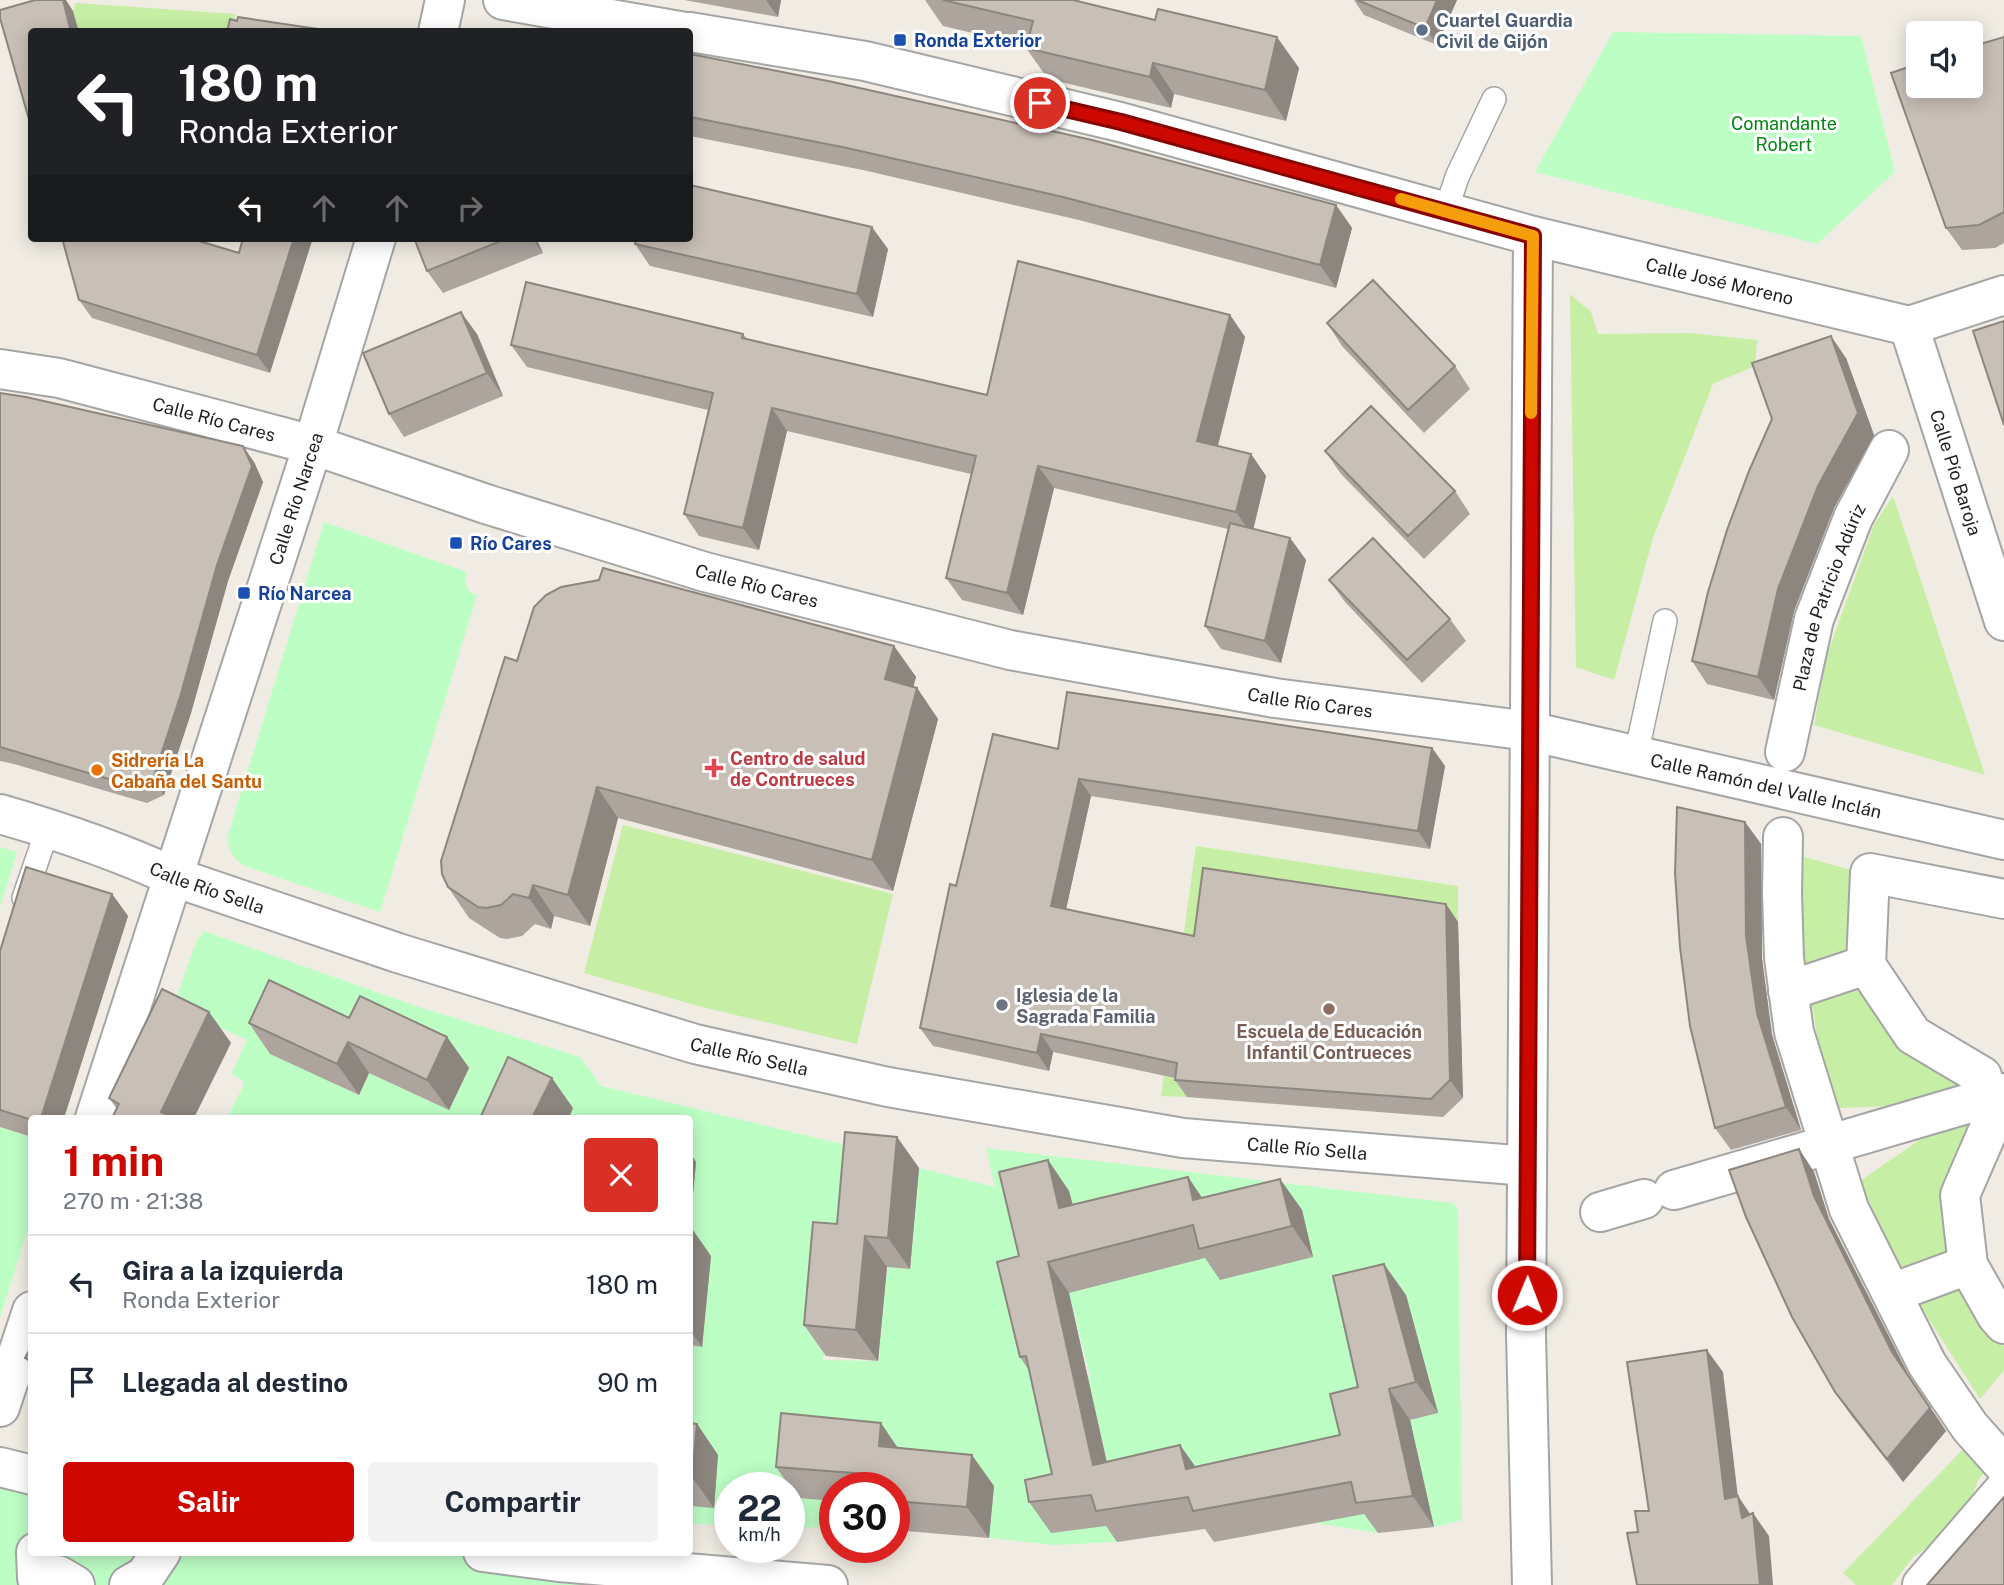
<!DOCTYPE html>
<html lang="es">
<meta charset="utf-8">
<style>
body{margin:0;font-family:"Public Sans",sans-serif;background:#f2f2f3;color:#1f2937;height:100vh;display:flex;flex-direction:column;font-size:26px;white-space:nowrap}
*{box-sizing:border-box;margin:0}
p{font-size:23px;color:#747a83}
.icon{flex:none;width:38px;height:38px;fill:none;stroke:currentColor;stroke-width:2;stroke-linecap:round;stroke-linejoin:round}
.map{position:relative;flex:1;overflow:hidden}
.drawer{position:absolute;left:28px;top:1115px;width:665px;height:441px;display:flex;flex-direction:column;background:#fff;border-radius:7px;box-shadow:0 4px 18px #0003}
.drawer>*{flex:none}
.top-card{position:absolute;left:28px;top:28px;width:665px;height:214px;border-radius:7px;box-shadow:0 4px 18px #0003;background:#202124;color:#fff;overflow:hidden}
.buttons{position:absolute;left:1906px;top:21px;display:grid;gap:14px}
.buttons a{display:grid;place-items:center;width:77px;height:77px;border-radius:7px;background:#fff;box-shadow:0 4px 18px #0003;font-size:35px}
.speed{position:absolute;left:714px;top:1472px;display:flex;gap:14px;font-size:35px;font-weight:700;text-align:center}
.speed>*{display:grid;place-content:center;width:91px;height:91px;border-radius:50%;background:#fff;box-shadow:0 4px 18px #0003;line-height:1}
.speed small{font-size:18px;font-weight:400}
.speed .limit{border:10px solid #d22;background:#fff;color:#111}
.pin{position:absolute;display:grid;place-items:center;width:60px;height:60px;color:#fff;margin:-30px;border:4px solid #fff;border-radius:50%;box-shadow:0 2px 7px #0007}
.me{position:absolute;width:77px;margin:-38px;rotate:1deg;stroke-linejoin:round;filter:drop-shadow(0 0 5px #0008)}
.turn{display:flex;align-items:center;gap:24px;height:147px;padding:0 35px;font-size:32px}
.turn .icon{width:91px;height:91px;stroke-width:2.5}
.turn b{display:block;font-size:49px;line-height:60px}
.lanes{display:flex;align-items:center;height:66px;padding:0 35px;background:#0003;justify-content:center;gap:35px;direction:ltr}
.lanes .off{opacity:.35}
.round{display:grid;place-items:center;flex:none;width:74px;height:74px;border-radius:7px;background:#f2f2f3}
.summary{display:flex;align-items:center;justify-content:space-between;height:119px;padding:0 35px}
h1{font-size:42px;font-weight:700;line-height:52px;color:#cc0800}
.cta{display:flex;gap:14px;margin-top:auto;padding:14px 35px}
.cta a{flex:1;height:80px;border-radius:7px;background:#cc0800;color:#fff;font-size:28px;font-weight:700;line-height:80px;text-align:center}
.cta a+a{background:#f2f2f3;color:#1f2937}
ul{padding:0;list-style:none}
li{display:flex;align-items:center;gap:21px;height:98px;padding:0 35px;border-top:2px solid #e0e1e3}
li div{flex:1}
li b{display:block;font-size:26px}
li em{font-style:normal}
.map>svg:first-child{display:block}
.grass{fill:#c6eea5}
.park{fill:#bdfec5;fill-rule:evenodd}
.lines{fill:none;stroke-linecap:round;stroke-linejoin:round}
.lane-casing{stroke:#a5a5a5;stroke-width:26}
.street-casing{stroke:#a5a5a5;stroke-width:42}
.lane{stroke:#fff;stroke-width:23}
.street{stroke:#fff;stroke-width:38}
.wall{fill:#aca49d}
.shaded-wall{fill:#8c867f}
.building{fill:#c8bfb6;stroke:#8c867f;stroke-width:2}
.route-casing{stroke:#850500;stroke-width:18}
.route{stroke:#cc0800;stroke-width:12}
.slow{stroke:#f59e0b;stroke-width:12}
.service-dot{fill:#5c6f8a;stroke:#fff;stroke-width:2.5}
.transit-dot{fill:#1a4fb4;stroke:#fff;stroke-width:2.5}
.health-dot{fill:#e0444e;stroke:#fff;stroke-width:2.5}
.food-dot{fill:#e8710a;stroke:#fff;stroke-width:2.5}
.worship-dot{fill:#6b7280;stroke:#fff;stroke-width:2.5}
.education-dot{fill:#8d6e63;stroke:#fff;stroke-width:2.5}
.labels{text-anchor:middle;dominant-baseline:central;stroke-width:6;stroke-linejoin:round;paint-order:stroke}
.service-label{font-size:18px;font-weight:bold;fill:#4e5e75;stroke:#fff;text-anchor:start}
.transit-label{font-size:18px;font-weight:bold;fill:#164399;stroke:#fff;text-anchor:start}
.park-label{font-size:18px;fill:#038613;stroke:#fff}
.street-label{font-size:18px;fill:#1e1e1e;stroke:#fff}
.health-label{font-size:18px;font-weight:bold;fill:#be3a42;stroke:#fff;text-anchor:start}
.food-label{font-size:18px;font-weight:bold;fill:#c56008;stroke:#fff;text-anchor:start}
.worship-label{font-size:18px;font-weight:bold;fill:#5b616d;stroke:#fff;text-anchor:start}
.education-label{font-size:18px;font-weight:bold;fill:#785e54;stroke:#fff}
</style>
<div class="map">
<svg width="2004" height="1585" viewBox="0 0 2004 1585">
<rect width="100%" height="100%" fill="#f0ece3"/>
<!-- grass -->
<path class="grass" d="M76,3l160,11 -5,17 -152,1 -6,-21z
M1570,294l21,18 7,22 91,-1 68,7 -2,26 -42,18 -60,154 -39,142 -38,-13z
M1893,496l92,279 -171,-50 13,-70 47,-130z
M623,825l270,69 -36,150 -159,-38 -114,-33z
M1196,846l262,40v36l-243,-36 -28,211 -26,-1z
M1801,856l64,18 -3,85 102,118v13l-70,16 -55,2 -16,-38 -24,-141z
M1966,1108l12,3 -19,144 -53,27 -46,-101z
M1973,1275l31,49v46l-24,29 -66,-103z
M1974,1438l18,23 -15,21 -9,28 -18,21 -38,27 -20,27h-36l-13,-12z"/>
<!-- park -->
<path class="park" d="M1613,32l248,4 34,136 -78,72 -282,-72z
M324,522l143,50 -2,9 4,11 8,3 -97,317 -133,-45c-13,-6 -18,-15 -20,-29z
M0,847l17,5 -17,55z
M204,931l212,75 164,51 21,29 266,64 -32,104 -12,106 55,1 9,-94 23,2 9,-101 76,19 -9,-39 467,55 5,6 4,311 -28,7 -24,-107 28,-8 -58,6 -28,7 26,108 -63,-10 -9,-45 -192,18 -16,-75 14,104 5,17 -63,3 -65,-7 4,-52 -91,-32 -104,44 37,3v27l-46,-1v-39h-59v37l-40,-1v-179l12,2 -12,-92v-137h-463l18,-36 -14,-8 16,-34 -74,-34 24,-66zM271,1053l198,16 -20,41 -80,-37 -11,22zM1069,1191l24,96 -24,6 21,83 -48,12z
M0,1127l31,10v82l-31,99z
M0,1467l31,8 1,77h451l345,33h-828z"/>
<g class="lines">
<defs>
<path id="lane" d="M1446,211l11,-34 37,-78
M1636,755l29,-134
M24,898l24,-70"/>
<g id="street">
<path d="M503,0l182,32"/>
<path d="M438,32l7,-32"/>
<path id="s1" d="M690,32l175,29 255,61 413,114 376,90"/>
<path id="s2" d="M1909,326l95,295"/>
<path d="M1909,326l95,-31"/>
<path id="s3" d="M0,369l59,9 254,67 173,59 219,68 305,78 265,48 254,33 475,109"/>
<path id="s4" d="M1785,752l29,-133 39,-101 36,-68"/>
<path id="s5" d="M0,814c59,17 118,37 174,63l224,76 297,91 193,43 295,51 344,28"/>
<path d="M1783,837l-1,56 2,65 10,74 55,177 78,155 43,63 34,38"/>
<path d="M2004,899l-134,-26 -4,92 47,70 69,41 11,43 -33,76 8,70 29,51 7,8"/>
<path d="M1788,991l78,-26"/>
<path id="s6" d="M95,1118l218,-673 63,-207"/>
<path d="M1674,1190l330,-97"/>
<path d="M1600,1212l44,-13"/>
<path d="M1892,1293l76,-28"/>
<path d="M0,1407l32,-96"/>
<path d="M0,1467l32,8"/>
<path d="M36,1552l1,26 21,-3 17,10"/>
<path d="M483,1552l76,10 269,23"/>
<path d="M129,1585l16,-9 16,-24"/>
<path d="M1532,1585l-6,-251 7,-1098"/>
<path d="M1922,1585l82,-95"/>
</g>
</defs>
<!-- lane casing -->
<use href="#lane" class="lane-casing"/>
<!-- street casing -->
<use href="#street" class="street-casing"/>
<!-- lane -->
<use href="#lane" class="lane"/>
<!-- street -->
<use href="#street" class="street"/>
</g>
<!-- wall -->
<path class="wall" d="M684,0h97l-3,17z
M925,0h155l-1,1 220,67 -13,53 -112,-27 -3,14 -123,-29 -22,-31 1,-2 -84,-20z
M1354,0h103l-20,45 -73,-30z
M2004,37v206l-9,5 -33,2 -16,-22z
M690,54l646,151 16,23 -16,60 -257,-68 -216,-50 -173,-34z
M189,238l81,135 -178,-55 -13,-18z
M414,238h122l7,15 -100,40 -16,-22z
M635,244l253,5 -15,68 -223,-51z
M1230,315l15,22 -27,109 33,8 15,22 -13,53 37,9 16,22 -25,103 -60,-14 -16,-23 23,-97 -174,-41 -31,127 -61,-15 -16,-22 25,-104 -184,-43 -28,119 -60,-14 -15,-22 24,-104 -181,-43 -16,-22 232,-11 4,5 240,56z
M1327,323l128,43 15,23 -46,44 -82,-87z
M477,334l26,62 -99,41 -15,-23z
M1846,358l28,77 -40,73 -40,103 -20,89 -67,-16 -15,-23z
M0,393l254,69 9,20 -35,99 -37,132 -27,82 -17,8 -133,-39 -14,-3z
M1325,451l130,40 15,23 -46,45 -83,-85z
M1329,580l121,39 16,22 -44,42 -77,-81z
M894,646l22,31 -3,10 4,1 21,31 -45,172 -275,-73 -28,108 -36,-10 -3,13 -16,-5 -13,12 -15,3 -7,-1 -31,-20 -21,-31 69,-226z
M1432,748l13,18 -15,83 -339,-53 -25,113 128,27 252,-32 12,18 5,176 -20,19 -256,-20 -12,-17v-2l-122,-26 -4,19 -116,-25 -13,-18 36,-142 102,-137z
M1745,822l16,22 1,115 10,76 29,95 -70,20 -16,-22z
M112,894l16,22 -64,202h-32v19l-32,-10v-176z
M209,1012l22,31 -114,66 -8,-11z
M349,1018l98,19 22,31 -20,42 -80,-37 -10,22 -89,-41 -21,-31z
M897,1137l22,31 -9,101 -23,-2 -9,94 -52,-5 -22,-31 33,-101z
M1799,1149l15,23 15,47 79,155 38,57 -43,51 -53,-68 -15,-22z
M690,1153l6,9 -6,64 21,30 -9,91 -12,-2z
M1048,1160l21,31 4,14 115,-28 14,21 78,-19 22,31 11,47 -93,23 -15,-22 -136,35 38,169 73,-17 15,22 145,-32 18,-48 48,-92 32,118 -28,7 24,107 -56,6 -14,-19 -150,28 -9,-13 -88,13 -11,-16 -55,7 -22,-31 23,-28 -22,-102 -10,-15 -1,-101z
M32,1345v22l-7,-9z
M690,1423l7,1 21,31 -4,53 -24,-2z
M898,1448l96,38 -5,52 -95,-8v-42h-59v13l-37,-3 -22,-31z"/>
<!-- shaded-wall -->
<path class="shaded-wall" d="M63,0h3l7,11 6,21h-8z
M766,0h15l-3,17z
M1437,0h20l-20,45 -12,-17z
M1277,37l22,31 -13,53 -21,-31z
M1153,63l21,31 -3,14 -21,-31z
M1336,205l16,23 -16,60 -16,-23z
M872,227l16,22 -15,68 -16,-23z
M294,238h19l-43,135 -13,-18z
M532,238h4l7,15z
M461,312l16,22 26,62 -16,-23z
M1230,315l15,22 -32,127 -16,-23z
M1831,336l15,22 28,77 -40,73 -40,103 -20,89 -16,-23 20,-88 40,-103z
M772,408l15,23 -28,119 -16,-22z
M243,446l11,16 9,20 -35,99 -37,132 -27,82 -11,-16 64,-214z
M1251,454l15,22 -14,59 -16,-23z
M1038,466l16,22 -31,127 -16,-22z
M1290,538l16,22 -25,103 -16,-22z
M894,646l22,31 -9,33 -22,-31z
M917,688l21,31 -45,172 -21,-31z
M1432,748l13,18 -15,83 -12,-18z
M1079,779l12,17 -28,127 -12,-17z
M597,787l21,31 -28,108 -22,-31z
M1745,822l16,22 1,115 10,76 29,95 -15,-23 -29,-94 -11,-77z
M533,885l21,31 -3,13 -22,-31z
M112,894l16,22 -64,202h-23z
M1446,904l12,18 5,176 -13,-18z
M209,1012l22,31 -37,75h-28l-5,-6z
M1041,1034l12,18 -4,19 -12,-18z
M447,1037l22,31 -20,42 -22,-30z
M348,1042l21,31 -10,22 -22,-31z
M552,1078l21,30 -4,10h-37z
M897,1137l22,31 -9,101 -22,-31z
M1799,1149l15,23 15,47 79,155 38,57 -43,51 -16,-23 5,-107 -78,-156z
M690,1153l6,9 -6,64 21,30 -9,91 -12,-17z
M1048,1160l21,31 12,48 -22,-31z
M1188,1177l21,31 -16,-8z
M1280,1179l22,31 11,47 -21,-31z
M865,1236l22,31 -9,94 -22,-31z
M1048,1262l21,31 45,203 -21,-31z
M1384,1264l22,31 32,118 -22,-31z
M1707,1350l16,22 18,150 -16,-23z
M1389,1389l21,31 24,107 -21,-31z
M881,1423l21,31 -23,-8z
M697,1424l21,31 -4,53 -22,-31z
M1180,1445l22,31 -16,-7z
M972,1455l22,31 -5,52 -22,-31z
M1738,1496l15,22v-5l16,23 4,49h-13l-18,-67z"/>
<!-- building -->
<path class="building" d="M35,0h28l8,32h-39v98l-32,-112v-8z
M943,0h130l82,20 3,-11 119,28 -12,53 -112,-27 -3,14 -124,-29 7,-27z
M1357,0h80l-12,28z
M238,17l100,15h-111l3,-13 7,2z
M2004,37v175l-25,13 -33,3 -55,-155 27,-9v22h52v-39z
M690,54l143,28 259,58 244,65 -16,60 -257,-68 -216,-49 -157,-31z
M690,185l182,42 -15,67 -222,-50 1,-6h54z
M62,238h127l50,15 4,-15h51l-37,117 -178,-55z
M414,238h94l-81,33z
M1018,261l212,54 -33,126 54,13 -15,58 -198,-46 -31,127 -61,-15 30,-122 -204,-48 -29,120 -59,-14 29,-121 -202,-48 15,-63 217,52 -1,4 245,57z
M1373,280l82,86 -47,44 -81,-87z
M461,312l26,61 -98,41 -26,-61z
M2004,321v104l-31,-94z
M1831,336l27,77 -40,73 -40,103 -20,88 -66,-16 16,-69 19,-62 22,-59 23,-52 -20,-56z
M0,393l26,4 217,49 9,20 -35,99 -37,132 -27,82 -17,8 -136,-40z
M1371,406l84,85 -47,45 -83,-85z
M1230,523l60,15 -25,103 -60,-15z
M1373,538l77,81 -43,41 -78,-80z
M603,568l291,78 -9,33 32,9 -45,172 -275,-73 -29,108 -35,-10 -4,13 -16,-4 -12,11 -15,3 -8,-1 -30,-20 -6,-13 -1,-13 64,-204 12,4 17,-54 12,-12 15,-8 38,-7z
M1067,692l365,56 -14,83 -339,-52 -28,127 143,30 9,-68 243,36 4,176 -19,19 -256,-19 2,-17 -83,-18 -53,-11 -4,19 -117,-25 30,-144 6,2 37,-152 65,15z
M1677,807l68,15 1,114 11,77 29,94 -71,21 -25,-102 -10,-79 -5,-74z
M26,867l86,27 -71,224h-9v2l-32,-10v-159z
M269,980l80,38 11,-22 87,41 -20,43 -79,-38 -11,22 -88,-41z
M162,989l47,23 -48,100 8,4 -1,2h-56l7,-14 -10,-6z
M508,1057l44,21 -20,40h-52z
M845,1132l52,5 -9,101 -23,-2 -9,94 -52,-5 9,-103 24,2z
M1799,1149l15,47 78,156 38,56 -43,51 -52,-67 -43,-75 -46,-100 -17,-47z
M1048,1160l11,48 129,-31 5,23 87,-21 12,47 -93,23 -6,-24 -145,37 45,203 87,-20 6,24 154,-34 -10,-41 28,-7 -25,-111 51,-12 32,118 -27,7 24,107 -57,7 -5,-21 -158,29 -5,-14 -92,14 -5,-16 -62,7 -4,-22 27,-6 -26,-118 -6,1 -23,-95 22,-6 -20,-84z
M32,1345v16l-7,-3z
M1707,1350l18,149 13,-3 4,22 11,-5 7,72h-123l-10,-52 11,-1 -3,-21h14l-22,-149z
M781,1413l100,10 -2,23 93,9 -5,52 -73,-6v-13h-29l1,-14 -90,-7z
M690,1423l7,1 -5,53h-2z
M2004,1497v88h-77z"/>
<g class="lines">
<defs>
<path id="route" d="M1040,103l81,19 412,114 -6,1059"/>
</defs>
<!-- route casing -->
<use href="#route" class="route-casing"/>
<!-- route -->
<use href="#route" class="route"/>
<!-- slow -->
<path class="slow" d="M1401,199l132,37 -2,177"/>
</g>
<!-- markers -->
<circle class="service-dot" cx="1422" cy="30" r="7"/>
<g class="transit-dot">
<rect x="893" y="33" width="14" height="14" rx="3.5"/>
<rect x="449" y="536" width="14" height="14" rx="3.5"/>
<rect x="237" y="586" width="14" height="14" rx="3.5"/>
</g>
<path class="health-dot" d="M710.5 757.5h7v7h7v7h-7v7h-7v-7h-7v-7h7z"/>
<circle class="food-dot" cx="97" cy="770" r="7"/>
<circle class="worship-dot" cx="1002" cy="1005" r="7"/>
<circle class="education-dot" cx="1329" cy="1009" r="7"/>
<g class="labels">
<!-- service labels -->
<g class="service-label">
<text x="1436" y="20">Cuartel Guardia<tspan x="1436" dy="21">Civil de Gijón</tspan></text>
</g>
<!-- transit labels -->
<g class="transit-label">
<text x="914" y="40">Ronda Exterior</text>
<text x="470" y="543">Río Cares</text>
<text x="258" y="593">Río Narcea</text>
</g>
<!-- park labels -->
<g class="park-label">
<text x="1784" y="123">Comandante<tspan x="1784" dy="21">Robert</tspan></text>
</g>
<!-- street labels -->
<g class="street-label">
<text stroke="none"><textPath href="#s1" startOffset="1060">Calle José Moreno</textPath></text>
<text stroke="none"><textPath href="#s3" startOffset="220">Calle Río Cares</textPath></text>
<text stroke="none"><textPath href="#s2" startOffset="154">Calle Pío Baroja</textPath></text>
<text stroke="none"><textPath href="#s6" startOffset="651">Calle Río Narcea</textPath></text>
<text stroke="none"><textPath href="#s3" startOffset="788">Calle Río Cares</textPath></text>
<text stroke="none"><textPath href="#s4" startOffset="161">Plaza de Patricio Adúriz</textPath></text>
<text stroke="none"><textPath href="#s3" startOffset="1354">Calle Río Cares</textPath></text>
<text stroke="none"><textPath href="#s3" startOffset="1818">Calle Ramón del Valle Inclán</textPath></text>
<text stroke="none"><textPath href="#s5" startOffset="220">Calle Río Sella</textPath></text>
<text stroke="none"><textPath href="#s5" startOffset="788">Calle Río Sella</textPath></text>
<text stroke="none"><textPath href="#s5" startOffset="1354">Calle Río Sella</textPath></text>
</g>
<!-- health labels -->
<g class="health-label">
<text x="730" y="758">Centro de salud<tspan x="730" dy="21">de Contrueces</tspan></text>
</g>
<!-- food labels -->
<g class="food-label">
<text x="111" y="760">Sidrería La<tspan x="111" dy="21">Cabaña del Santu</tspan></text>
</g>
<!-- worship labels -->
<g class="worship-label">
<text x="1016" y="995">Iglesia de la<tspan x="1016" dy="21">Sagrada Familia</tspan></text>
</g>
<!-- education labels -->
<g class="education-label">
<text x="1329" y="1031">Escuela de Educación<tspan x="1329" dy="21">Infantil Contrueces</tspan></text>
</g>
</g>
</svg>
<div class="buttons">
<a><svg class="icon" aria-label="sound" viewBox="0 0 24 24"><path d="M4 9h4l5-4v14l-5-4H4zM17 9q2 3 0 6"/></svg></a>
</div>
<div class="speed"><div>22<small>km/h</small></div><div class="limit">30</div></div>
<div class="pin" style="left:1040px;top:103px;background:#d93025"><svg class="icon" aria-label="arrive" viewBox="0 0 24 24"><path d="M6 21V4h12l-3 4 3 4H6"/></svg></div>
<svg class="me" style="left:1527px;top:1295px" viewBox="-20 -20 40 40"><circle r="17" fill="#cc0800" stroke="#fff" stroke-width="3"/><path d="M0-11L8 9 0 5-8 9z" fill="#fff"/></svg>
<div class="top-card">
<div class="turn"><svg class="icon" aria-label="left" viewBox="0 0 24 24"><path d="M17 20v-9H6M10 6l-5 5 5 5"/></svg><div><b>180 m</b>Ronda Exterior</div></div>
<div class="lanes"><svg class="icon" aria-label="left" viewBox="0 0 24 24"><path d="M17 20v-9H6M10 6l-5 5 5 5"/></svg><svg class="icon off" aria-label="ahead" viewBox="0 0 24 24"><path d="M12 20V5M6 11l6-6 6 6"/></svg><svg class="icon off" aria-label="ahead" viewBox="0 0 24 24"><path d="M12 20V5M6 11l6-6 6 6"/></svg><svg class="icon off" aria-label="right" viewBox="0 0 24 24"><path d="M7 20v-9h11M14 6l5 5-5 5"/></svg></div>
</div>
<section class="drawer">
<div class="summary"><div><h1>1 min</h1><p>270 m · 21:38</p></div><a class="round" style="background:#d93025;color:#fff"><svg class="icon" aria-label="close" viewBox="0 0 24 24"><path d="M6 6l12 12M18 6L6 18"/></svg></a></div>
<ul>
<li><svg class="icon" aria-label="left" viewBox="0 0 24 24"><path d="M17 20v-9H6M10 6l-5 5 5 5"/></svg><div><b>Gira a la izquierda</b><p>Ronda Exterior</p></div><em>180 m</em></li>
<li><svg class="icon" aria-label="arrive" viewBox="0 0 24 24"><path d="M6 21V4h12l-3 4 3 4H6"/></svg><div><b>Llegada al destino</b></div><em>90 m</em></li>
</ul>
<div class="cta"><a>Salir</a><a>Compartir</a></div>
</section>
</div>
